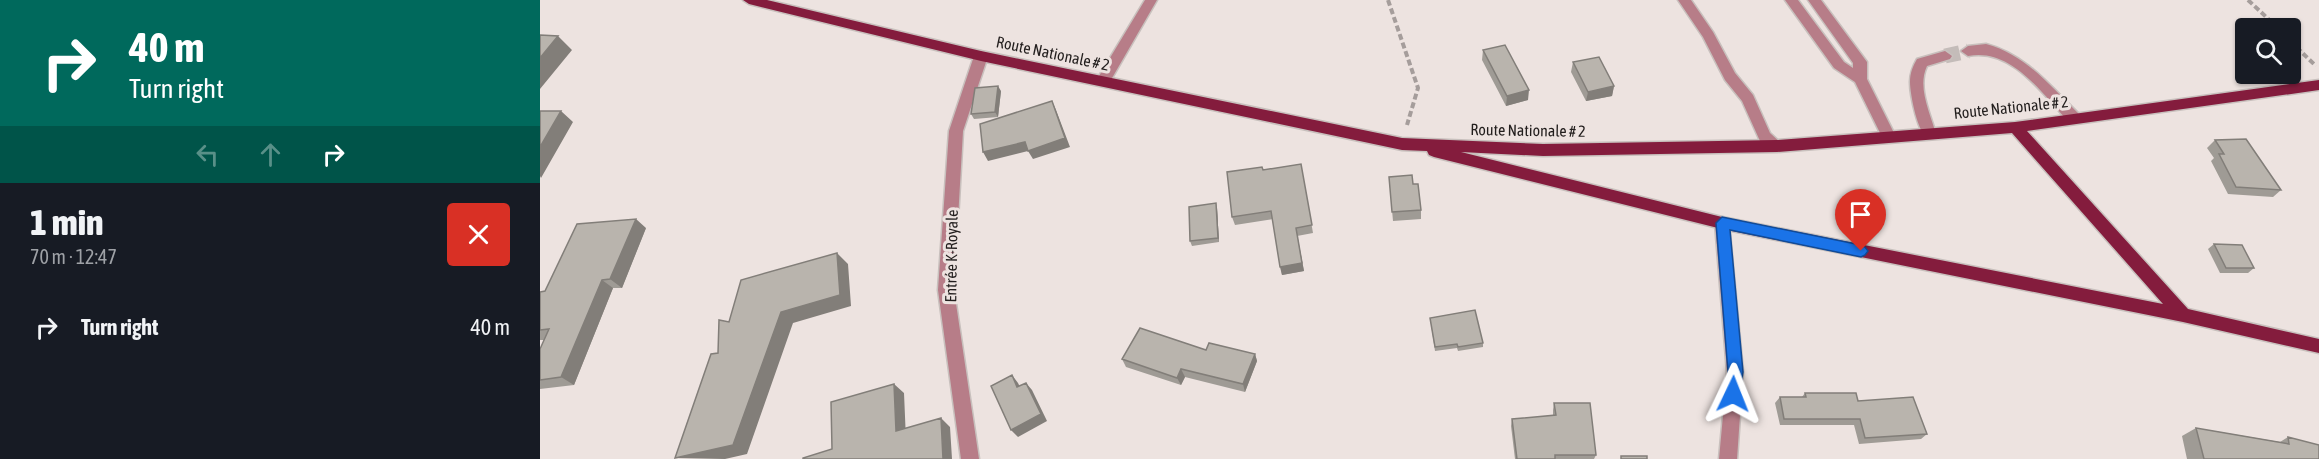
<!DOCTYPE html>
<meta charset="utf-8">
<style>
body{margin:0;font-family:"Asap Condensed",sans-serif;background:#242831;color:#f1f3f6;height:100vh;display:flex;flex-direction:column;font-size:22px;white-space:nowrap}
*{box-sizing:border-box;margin:0}
p{font-size:20px;color:#9ea1a6}
.icon{flex:none;width:33px;height:33px;fill:none;stroke:currentColor;stroke-width:2;stroke-linecap:round;stroke-linejoin:round}
.map{position:relative;flex:1;overflow:hidden}
.drawer{display:flex;flex-direction:column;background:#171b24;width:540px}
.drawer>*{flex:none}
.banner{background:#00695c;color:#fff;overflow:hidden}
.buttons{position:absolute;left:1695px;top:18px;display:grid;gap:12px}
.buttons a{display:grid;place-items:center;width:66px;height:66px;border-radius:6px;background:#171b24;box-shadow:0 2px 4px #0004;font-size:30px}
.pin{position:absolute;display:grid;place-items:center;width:51px;height:51px;color:#fff;margin:-62px -26px;border-radius:50% 50% 50% 0;rotate:-45deg;box-shadow:0 0 6px #0007}
.pin .icon{rotate:45deg}
.me{position:absolute;width:66px;margin:-33px;rotate:2deg;stroke-linejoin:round;filter:drop-shadow(0 0 4px #0008)}
.turn{display:flex;align-items:center;gap:21px;height:126px;padding:0 30px;font-size:27px}
.turn .icon{width:78px;height:78px;stroke-width:2.5}
.turn b{display:block;font-size:42px;line-height:51px}
.lanes{display:flex;align-items:center;height:57px;padding:0 30px;background:#0003;justify-content:center;gap:30px;direction:ltr}
.lanes .off{opacity:.35}
.round{display:grid;place-items:center;flex:none;width:63px;height:63px;border-radius:6px;background:#242831}
.head{display:flex;align-items:center;justify-content:space-between;height:102px;padding:0 30px}
h1{font-size:36px;font-weight:800;line-height:45px}
ul{padding:0;list-style:none}
li{display:flex;align-items:center;gap:18px;height:84px;padding:0 30px}
li div{flex:1}
li b{display:block;font-size:22px}
li em{font-style:normal}
main{display:flex;flex:1;min-height:0}
.map>svg:first-child{display:block}
.lines{fill:none;stroke-linecap:round;stroke-linejoin:round}
.minor-tunnel{stroke:#c4bcb9;stroke-width:15;stroke-dasharray:15 8;stroke-linecap:butt}
.minor-casing{stroke:#c8c0bd;stroke-width:3}
.major-casing{stroke:#c8c0bd;stroke-width:3}
.path{stroke:#a59d9b;stroke-width:4;stroke-dasharray:6 3;stroke-linecap:butt}
.minor{fill:#b77d88;fill-rule:evenodd}
.major{fill:#841c3d;fill-rule:evenodd}
.wall{fill:#9f9b95}
.shaded-wall{fill:#827e79}
.building{fill:#b9b4ad;stroke:#827e79;stroke-width:1.5}
.route{fill:#1a73e8;stroke:#114b97;stroke-width:1.5}
.labels{text-anchor:middle;dominant-baseline:central;stroke-width:6;stroke-linejoin:round;paint-order:stroke}
.street-label{font-size:16px;fill:#221e1d;stroke:#ede3e0}
</style>
<main>
<section class="drawer">
<div class="banner">
<div class="turn"><svg class="icon" aria-label="right" viewBox="0 0 24 24"><path d="M7 20v-9h11M14 6l5 5-5 5"/></svg><div><b>40 m</b>Turn right</div></div>
<div class="lanes"><svg class="icon off" aria-label="left" viewBox="0 0 24 24"><path d="M17 20v-9H6M10 6l-5 5 5 5"/></svg><svg class="icon off" aria-label="ahead" viewBox="0 0 24 24"><path d="M12 20V5M6 11l6-6 6 6"/></svg><svg class="icon" aria-label="right" viewBox="0 0 24 24"><path d="M7 20v-9h11M14 6l5 5-5 5"/></svg></div>
</div>
<div class="head"><div><h1>1 min</h1><p>70 m · 12:47</p></div><a class="round" style="background:#d93025;color:#fff"><svg class="icon" aria-label="close" viewBox="0 0 24 24"><path d="M6 6l12 12M18 6L6 18"/></svg></a></div>
<ul>
<li><svg class="icon" aria-label="right" viewBox="0 0 24 24"><path d="M7 20v-9h11M14 6l5 5-5 5"/></svg><div><b>Turn right</b></div><em>40 m</em></li>
</ul>
</section>
<div class="map">
<svg width="1779" height="459" viewBox="0 0 1779 459">
<rect width="100%" height="100%" fill="#ede3e0"/>
<g class="lines">
<!-- minor-tunnel -->
<path class="minor-tunnel" d="M1405,56l23,-5"/>
<defs>
<path id="minor" d="M605,0h12l-49,85h-10l-2,-4z
M1138,0h13l22,32 22,41 18,22 17,38 14,13 -2,4h-10l-12,-9 -18,-40 -17,-21 -22,-43z
M1245,0h13l46,62 9,6v-5l-45,-63h13l46,62v17l29,58 -2,4h-10l-29,-59 -21,-14z
M1446,44c41,11 65,43 94,71l2,4 -2,4h-10c-27,-28 -58,-76 -102,-67l-7,-5 7,-5z
M441,51l7,5 -25,75 -9,159 25,169h-18l-23,-169 11,-159 25,-75z
M1405,51l7,5 -2,3 -23,7c-10,21 3,47 9,68l-7,5c-11,-3 -19,-45 -19,-57 0,-9 3,-16 7,-23z
M1182,217l5,2 2,4 14,149 -6,87h-18l8,-87 -12,-149 2,-4z"/>
<path id="major" d="M203,0h24l214,51 421,87 141,6 234,-4 238,-18 304,-42v10l-292,41 161,178 131,30v14l-136,-31 -461,-93 -288,-72 -5,-2 -2,-4 -25,-1 -421,-89 -232,-57zM1472,133l151,171 -441,-87 -261,-65 82,4 234,-4z"/>
</defs>
<!-- minor casing -->
<use href="#minor" class="minor-casing"/>
<!-- major casing -->
<use href="#major" class="major-casing"/>
<!-- path -->
<path class="path" d="M848,0l30,88 -11,37
M1708,0l30,28
M1750,41l26,25"/>
<!-- minor -->
<use href="#minor" class="minor"/>
<!-- major -->
<use href="#major" class="major"/>
</g>
<!-- wall -->
<path class="wall" d="M943,50l45,50 -22,6 -24,-46z
M1033,62l41,24 -2,10 -26,5 -15,-29z
M461,91l-3,26 -24,2 -3,-5z
M1675,140l66,50 -8,7 -45,-3 -17,-33 3,-3 -7,-10z
M761,164l12,69 -16,3 7,35 -22,4 -9,-56 -38,6 -3,-8 31,-47z
M849,177l24,7 8,26v9l-28,2z
M677,208l2,34 -27,4 -2,-5z
M106,228l-24,60h-9l-39,97 -34,4v-40l4,-9h-4v-48l5,-1z
M1674,244l40,24 -6,5h-28l-12,-24z
M890,318l53,25v4l-25,4 -1,-3 -22,3z
M666,350l49,4 2,7 -12,31 -60,-15 -4,8 -55,-18 -4,-8z
M1265,393l53,8 69,33 -6,5 -62,5 -5,-19h-74l-5,-22 5,-6h22z
M1014,403l42,52 -2,4h-79l-4,-33 1,-7 41,-3v-6z
M1656,428l84,14 8,-5 31,22h-132l-5,-23z"/>
<!-- shaded-wall -->
<path class="shaded-wall" d="M18,36l14,14 -32,39v-31z
M458,86l3,5 -3,26 -3,-5z
M1074,86l-2,10 -26,5 2,-9z
M989,90l-1,10 -22,6 1,-10z
M512,101l4,9 14,37 -37,12 -5,-8 -40,10 -5,-9z
M21,111l12,11 -32,56 -1,-2v-29z
M676,203l1,5 2,34 -1,-4z
M96,219l10,9 -24,60 -12,-9z
M756,228l8,43 -22,4 -2,-8z
M297,253l11,11 3,42 -58,17 -46,131 -22,5 -50,-1 106,-146z
M62,280l11,8 -39,97 -13,-8z
M715,354l2,7 -12,31 -2,-8z
M641,369l4,8 -4,8 -4,-7z
M472,375l6,8 6,12 -7,-8z
M486,383l6,7 15,31 -29,16 -7,-7z
M354,384l10,9 2,47 -10,-9z
M401,418l9,9 2,32h-9z"/>
<!-- building -->
<path class="building" d="M0,35l18,1 -18,22z
M965,45l24,45 -22,6 -24,-46z
M1059,57l15,29 -26,6 -15,-30z
M458,86l-3,26 -24,2 4,-26z
M512,101l13,37 -37,13 -3,-9 -42,10 -3,-28z
M0,111h21l-21,36z
M1706,139l35,51 -45,-3 -17,-33h5l-9,-14z
M761,164l11,61 -16,3 6,35 -22,4 -9,-56 -39,6 -5,-45 35,-5 1,3z
M872,175l1,9h5l3,26 -29,2 -3,-35z
M676,203l2,35 -28,3 -1,-34z
M96,219l-26,60 -8,1 -41,97 -21,3v-31l9,-20 -9,1v-38l5,-1 32,-67z
M1674,244l28,1 12,23h-28z
M297,253l3,42 -59,17 -48,133 -58,13 36,-104 7,-1 1,-33 10,2 12,-42z
M935,310l8,33 -25,4 -1,-3 -22,3 -5,-29z
M600,328l66,22 3,-7 46,11 -12,30 -62,-15 -4,9 -55,-19z
M472,375l5,12 9,-4 15,31 -30,16 -20,-44z
M354,384l2,47 45,-13 2,41h-140v-1l29,-9 -1,-47z
M1265,393h51l2,8 55,-4 14,37 -62,4 -5,-19h-76l-4,-22h26z
M1014,403h36l6,52h-41v4h-38l-5,-40 44,-4z
M1656,428l93,16 -1,-7 31,8v14h-115z
M1081,456h26v3h-26z"/>
<!-- route -->
<path class="route" d="M1182,217l139,28 4,2 3,4 -3,4 -4,2 -131,-27 13,142 -4,27 -6,2 -5,-2 -2,-5 2,-22 -12,-149z"/>
<g class="labels">
<!-- street labels -->
<g class="street-label">
<text transform="translate(513 53) rotate(12)">Route Nationale # 2</text>
<text transform="translate(1471 107) rotate(-6)">Route Nationale # 2</text>
<text transform="translate(988 130) rotate(1)">Route Nationale # 2</text>
<text transform="translate(411 256) rotate(-89)">Entrée K-Royale</text>
</g>
</g>
</svg>
<div class="buttons">
<a><svg class="icon" aria-label="search" viewBox="0 0 24 24"><circle cx="10" cy="10" r="6"/><path d="M15 15l6 6"/></svg></a>
</div>
<div class="pin" style="left:1321px;top:251px;background:#d93025"><svg class="icon" aria-label="arrive" viewBox="0 0 24 24"><path d="M6 21V4h12l-3 4 3 4H6"/></svg></div>
<svg class="me" style="left:1193px;top:394px" viewBox="-20 -20 40 40"><path d="M0-17L14 15 0 8-14 15z" fill="#1a73e8" stroke="#fff" stroke-width="4"/></svg>
</div>
</main>
